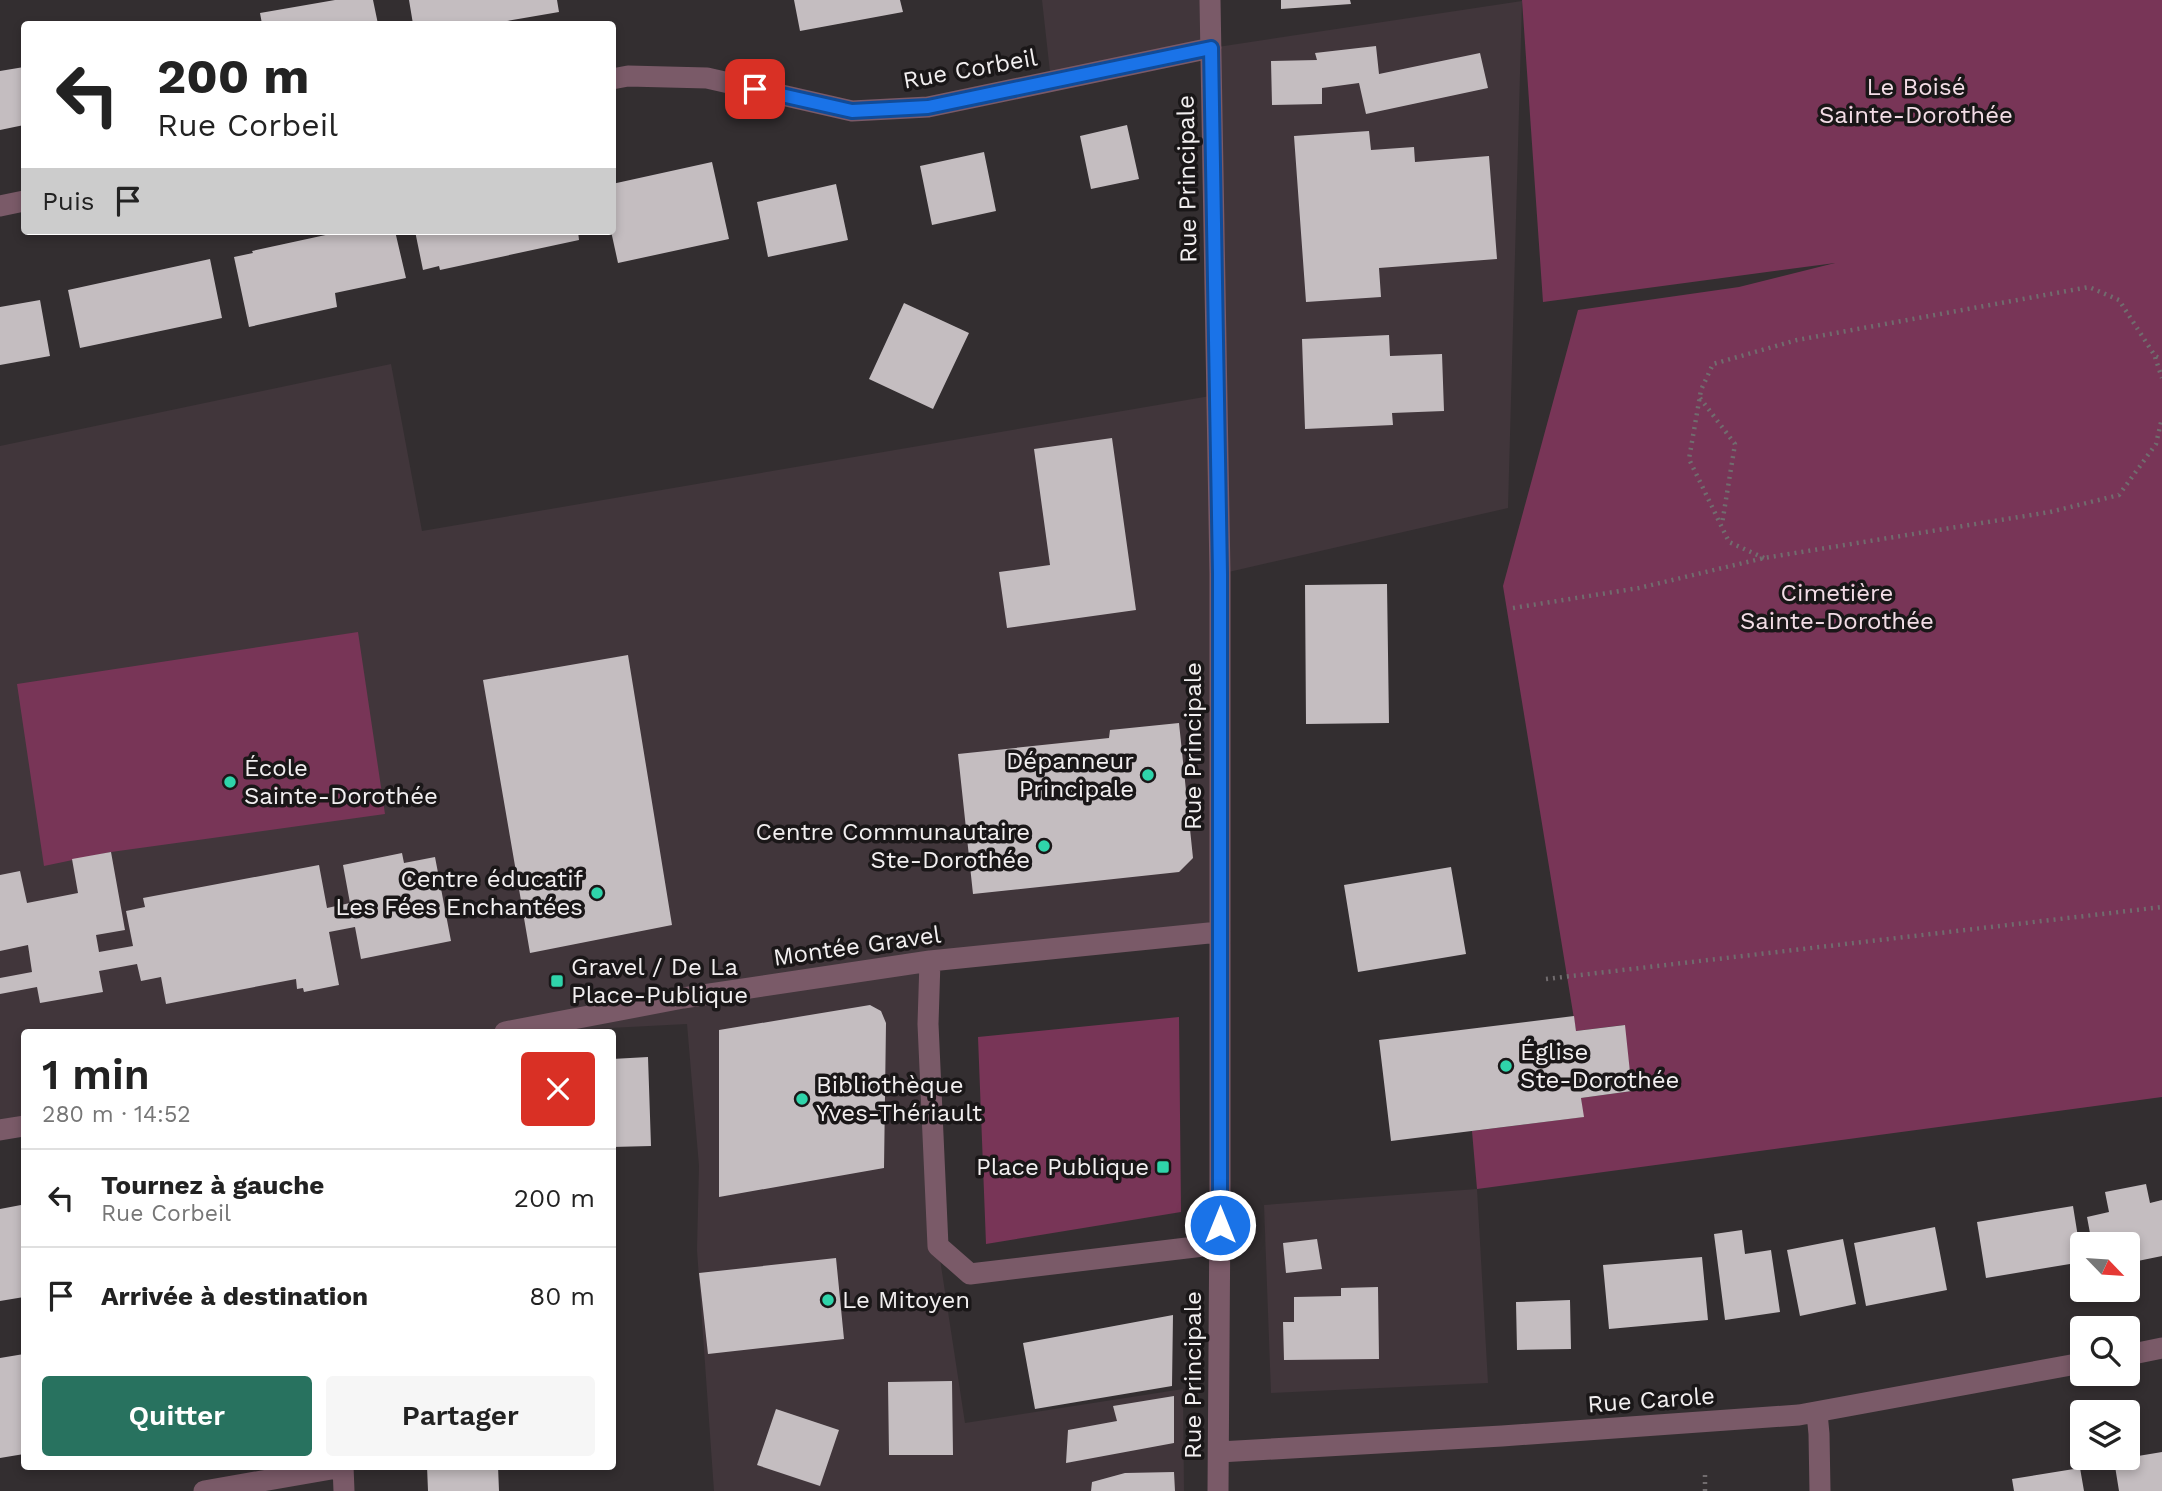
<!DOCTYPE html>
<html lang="fr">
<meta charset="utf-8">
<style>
body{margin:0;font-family:"Work Sans",sans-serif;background:#f6f6f6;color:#222;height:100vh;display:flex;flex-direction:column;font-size:26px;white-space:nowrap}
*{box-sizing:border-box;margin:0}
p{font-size:23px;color:#767676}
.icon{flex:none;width:38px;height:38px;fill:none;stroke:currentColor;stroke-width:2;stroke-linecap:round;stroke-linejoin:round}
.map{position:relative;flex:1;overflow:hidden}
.sheet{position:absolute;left:21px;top:1029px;width:595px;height:441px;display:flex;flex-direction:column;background:#fff;border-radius:7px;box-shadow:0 4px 10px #0003}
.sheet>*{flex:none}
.top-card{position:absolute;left:21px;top:21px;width:595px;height:214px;border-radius:7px;box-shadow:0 4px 10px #0003;background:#fff;color:#222;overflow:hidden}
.needle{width:46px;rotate:115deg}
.controls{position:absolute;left:2070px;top:1232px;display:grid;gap:14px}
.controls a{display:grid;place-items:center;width:70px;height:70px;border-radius:7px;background:#fff;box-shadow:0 4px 10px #0003;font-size:35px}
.pin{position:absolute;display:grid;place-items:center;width:60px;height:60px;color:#fff;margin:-30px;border-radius:14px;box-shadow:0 4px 10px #0006}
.me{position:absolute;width:77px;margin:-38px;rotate:0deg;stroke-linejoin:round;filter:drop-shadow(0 0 5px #0008)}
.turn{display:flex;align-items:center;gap:24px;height:147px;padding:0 21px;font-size:32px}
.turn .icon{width:91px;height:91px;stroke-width:2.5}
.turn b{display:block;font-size:49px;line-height:60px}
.then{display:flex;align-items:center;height:66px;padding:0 21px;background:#0003;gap:14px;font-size:26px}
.round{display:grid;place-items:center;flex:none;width:74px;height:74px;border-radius:7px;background:#f6f6f6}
.summary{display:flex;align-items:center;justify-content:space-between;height:119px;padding:0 21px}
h1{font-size:42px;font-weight:600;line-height:52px}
.cta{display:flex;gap:14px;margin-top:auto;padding:14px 21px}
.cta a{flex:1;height:80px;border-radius:7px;background:#28725f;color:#fff;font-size:28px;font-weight:600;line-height:80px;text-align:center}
.cta a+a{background:#f6f6f6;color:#222}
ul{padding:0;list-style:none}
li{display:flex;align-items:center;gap:21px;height:98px;padding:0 21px;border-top:2px solid #e0e0e0}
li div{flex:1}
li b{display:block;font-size:26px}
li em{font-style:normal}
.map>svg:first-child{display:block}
.built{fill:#41363b}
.green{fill:#783557}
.building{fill:#c4bdc0}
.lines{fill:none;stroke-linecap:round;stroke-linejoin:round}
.path{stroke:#716c6e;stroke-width:4.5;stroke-dasharray:2 5;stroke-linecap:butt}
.minor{stroke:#7a5a68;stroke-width:21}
.route-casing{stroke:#114b97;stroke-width:18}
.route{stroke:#1a73e8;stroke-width:12}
.poi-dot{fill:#2fd4aa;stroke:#1a1718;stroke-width:2.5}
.labels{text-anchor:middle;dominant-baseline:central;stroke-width:7;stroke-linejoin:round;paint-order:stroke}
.street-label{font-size:24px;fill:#f2eff0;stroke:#1a1718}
.park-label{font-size:24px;fill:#f3dde6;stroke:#1a1718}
.poi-label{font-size:24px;fill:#f2eff0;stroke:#1a1718;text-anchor:start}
</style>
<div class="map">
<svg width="2162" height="1491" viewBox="0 0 2162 1491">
<rect width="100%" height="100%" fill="#332e30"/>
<!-- built -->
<path class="built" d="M1042,0h168l1,48 311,-47 -14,507 -288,66 -1,358 -288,29 7,285 27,177 218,-34 1,102h-470l-17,-241 2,-84 -12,-142 -154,8h-509v87l-24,5v-678l391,-82 31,167 794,-136 -5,-346 -160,32z
M1477,1189l11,194 -217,10 -7,-188z"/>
<!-- green -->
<path class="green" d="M1522,0h640v1097l-685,92 -5,-58 111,-14 -2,-19 51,-7 -8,-66 -48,6 -73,-445 75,-276 161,-23 96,-24 -292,39z
M358,632l27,182 -274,38 -67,14 -27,-182z
M1179,1017l2,195 -195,32 -8,-207z"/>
<!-- building -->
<path class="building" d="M335,0h38l5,24h-116l-2,-11z
M409,0h148l2,12 -69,12h-77z
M794,0h106l3,12 -103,19z
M1281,0h69l1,4 -70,5z
M1376,46l3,28 101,-21 8,35 -122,26 -7,-31 -37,5v16l-50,1 -1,-44 46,-1 -2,-7z
M24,67v58l-24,5v-59z
M1127,125l12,54 -48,10 -11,-53z
M1369,131l2,19 43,-3 1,15 74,-6 8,103 -118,9 2,29 -75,5 -12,-166z
M984,152l12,59 -64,14 -12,-59z
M712,162l17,77 -111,24 -7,-32 1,-47z
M836,184l12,56 -80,17 -11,-55z
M344,231h51l11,47 -71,15 2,14 -88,20 -15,-70 19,-4 -1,-2z
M415,231h163l1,9 -139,30 -1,-4 -16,4z
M210,259l12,59 -142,30 -12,-58z
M40,300l10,56 -50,9v-58z
M904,303l65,30 -36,76 -64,-30z
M1389,335l1,21 52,-2 2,57 -52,2 1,12 -88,4 -3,-90z
M1112,438l24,172 -129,18 -8,-56 51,-7 -16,-116z
M1387,584l2,139 -83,1 -1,-139z
M628,655l44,270 -142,28 -47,-273z
M1179,723l14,135 -14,14 -206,22 -15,-140 151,-16 1,-8z
M111,852l14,78 -29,5 3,17 34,-6 -7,-35 19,-4 -2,-9 176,-33 8,43 23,-5 -7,-38 59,-12 2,10 31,-6 16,84 -90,18 -6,-32 -26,5 10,53 -35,7 -1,-4 -6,1 -1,-10 -130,25 -5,-27 -20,4 -4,-17 -38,7 4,21 -63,11 -3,-16 -37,7v-16l32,-6 -4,-27 -28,6v-76l20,-4 7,32 51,-10 -6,-34z
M1451,867l15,87 -108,18 -14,-87z
M870,1005l11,6 5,12 -2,145 -165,29v-167z
M1574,1016l2,15 49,-6 7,66 -51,7 3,19 -193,24 -12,-101z
M648,1057l3,89 -39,1v-88z
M2146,1184l4,19 12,-3v56l-34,7v-19h-36l-5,-27 22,-5 -4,-20z
M21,1205l3,20v72l-24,4v-92z
M2073,1206l9,56 -96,16 -9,-56z
M1935,1227l12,63 -81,16 -12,-63z
M1742,1230l3,24 26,-4 9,62 -55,8 -11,-86z
M1317,1239l5,30 -36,4 -3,-30z
M1843,1239l13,65 -56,12 -13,-66z
M1702,1257l6,63 -99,9 -6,-64z
M836,1258l8,81 -136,15 -9,-81z
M1378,1287l1,72 -95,1 -1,-38h11v-25l47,-1v-8z
M1570,1300l1,49 -54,1 -1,-48z
M1173,1315l-1,71 -137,23 -12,-66z
M24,1354v100l-24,4v-100z
M952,1381l1,74h-64l-1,-73z
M1174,1396v47l-108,20 2,-33 49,-9 -4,-15z
M776,1409l63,21 -19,56 -63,-21z
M2162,1452v39h-43l-5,-31z
M427,1466h71l1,25h-71z
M2080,1468l4,23h-70l-2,-12z
M1174,1472l1,19h-84l1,-9 33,-9z"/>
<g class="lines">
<!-- path -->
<path class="path" d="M2155,357l7,21
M1700,398l35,46 -13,80
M1764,558l-35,-16 -40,-83 12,-69 12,-26 84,-24 292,-53 30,13 36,56 7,3
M1513,608l126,-20 125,-30 286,-46 69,-17 37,-51 6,-26
M1546,979l616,-72
M1705,1491v-18"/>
<!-- minor -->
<path class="minor" d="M1210,0l10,574v631l-2,286
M612,79l16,-3 79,2 145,33 76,-4 283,-59
M0,206l24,-5
M930,961l-2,63 10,222 32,28 250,-30
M505,1032l178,-34 247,-37 289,-29
M0,1130l24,-4
M2128,1355l34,-7
M1817,1413l2,21 1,57
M1219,1452l283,-16 297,-21 283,-52
M343,1466l1,25
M204,1491l139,-24"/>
</g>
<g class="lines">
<defs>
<path id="route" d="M755,89l97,22 76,-4 283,-59 9,526v651"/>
</defs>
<!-- route casing -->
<use href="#route" class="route-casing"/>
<!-- route -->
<use href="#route" class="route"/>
</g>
<!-- markers -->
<g class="poi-dot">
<circle cx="1148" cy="775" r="7"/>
<circle cx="230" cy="782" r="7"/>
<circle cx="1044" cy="846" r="7"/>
<circle cx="597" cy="893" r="7"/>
<rect x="550" y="974" width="14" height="14" rx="3.5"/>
<circle cx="1506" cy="1066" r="7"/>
<circle cx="802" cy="1099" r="7"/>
<rect x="1156" y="1160" width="14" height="14" rx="3.5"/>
<circle cx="828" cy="1300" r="7"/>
</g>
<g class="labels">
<!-- street labels -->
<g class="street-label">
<text transform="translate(970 69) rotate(-10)">Rue Corbeil</text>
<text transform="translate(1187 179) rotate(-91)">Rue Principale</text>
<text transform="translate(1193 746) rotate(-90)">Rue Principale</text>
<text transform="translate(857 946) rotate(-8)">Montée Gravel</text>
<text transform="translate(1193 1375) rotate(-90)">Rue Principale</text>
<text transform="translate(1651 1400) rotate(-4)">Rue Carole</text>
</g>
<!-- park labels -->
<g class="park-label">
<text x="1916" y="87">Le Boisé<tspan x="1916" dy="28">Sainte-Dorothée</tspan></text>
<text x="1837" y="593">Cimetière<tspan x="1837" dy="28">Sainte-Dorothée</tspan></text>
</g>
<!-- poi labels -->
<g class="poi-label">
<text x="1134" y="761" text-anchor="end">Dépanneur<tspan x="1134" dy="28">Principale</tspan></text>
<text x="244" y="768">École<tspan x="244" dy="28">Sainte-Dorothée</tspan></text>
<text x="1030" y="832" text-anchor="end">Centre Communautaire<tspan x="1030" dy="28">Ste-Dorothée</tspan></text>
<text x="583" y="879" text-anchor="end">Centre éducatif<tspan x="583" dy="28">Les Fées Enchantées</tspan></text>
<text x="571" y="967">Gravel / De La<tspan x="571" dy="28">Place-Publique</tspan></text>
<text x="1520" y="1052">Église<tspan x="1520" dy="28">Ste-Dorothée</tspan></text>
<text x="816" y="1085">Bibliothèque<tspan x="816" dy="28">Yves-Thériault</tspan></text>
<text x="1149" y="1167" text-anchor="end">Place Publique</text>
<text x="842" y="1300">Le Mitoyen</text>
</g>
</g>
</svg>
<div class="controls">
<a><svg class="needle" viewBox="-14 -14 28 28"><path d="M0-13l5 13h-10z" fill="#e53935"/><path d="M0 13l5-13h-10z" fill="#767676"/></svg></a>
<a><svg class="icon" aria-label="search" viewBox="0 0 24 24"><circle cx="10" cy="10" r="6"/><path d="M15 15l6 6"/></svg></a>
<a><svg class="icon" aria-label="layers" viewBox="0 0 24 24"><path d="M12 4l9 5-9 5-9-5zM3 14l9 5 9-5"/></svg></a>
</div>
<div class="pin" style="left:755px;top:89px;background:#d93025"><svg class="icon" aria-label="arrive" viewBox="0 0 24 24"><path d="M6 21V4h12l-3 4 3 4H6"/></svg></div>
<svg class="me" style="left:1220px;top:1225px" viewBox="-20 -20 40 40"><circle r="17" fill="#1a73e8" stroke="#fff" stroke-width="3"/><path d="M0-11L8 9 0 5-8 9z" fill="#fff"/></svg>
<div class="top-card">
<div class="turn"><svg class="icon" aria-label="left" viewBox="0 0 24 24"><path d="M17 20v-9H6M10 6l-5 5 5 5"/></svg><div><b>200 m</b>Rue Corbeil</div></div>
<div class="then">Puis<svg class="icon" aria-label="arrive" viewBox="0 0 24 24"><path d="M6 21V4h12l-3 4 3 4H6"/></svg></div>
</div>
<section class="sheet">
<div class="summary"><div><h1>1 min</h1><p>280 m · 14:52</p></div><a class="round" style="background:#d93025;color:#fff"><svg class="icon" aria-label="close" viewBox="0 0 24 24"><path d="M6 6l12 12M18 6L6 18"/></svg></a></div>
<ul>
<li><svg class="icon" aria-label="left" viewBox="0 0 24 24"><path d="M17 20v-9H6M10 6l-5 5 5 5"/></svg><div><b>Tournez à gauche</b><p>Rue Corbeil</p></div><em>200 m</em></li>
<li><svg class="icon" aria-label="arrive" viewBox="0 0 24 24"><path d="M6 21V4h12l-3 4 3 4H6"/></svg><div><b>Arrivée à destination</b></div><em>80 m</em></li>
</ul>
<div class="cta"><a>Quitter</a><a>Partager</a></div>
</section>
</div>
